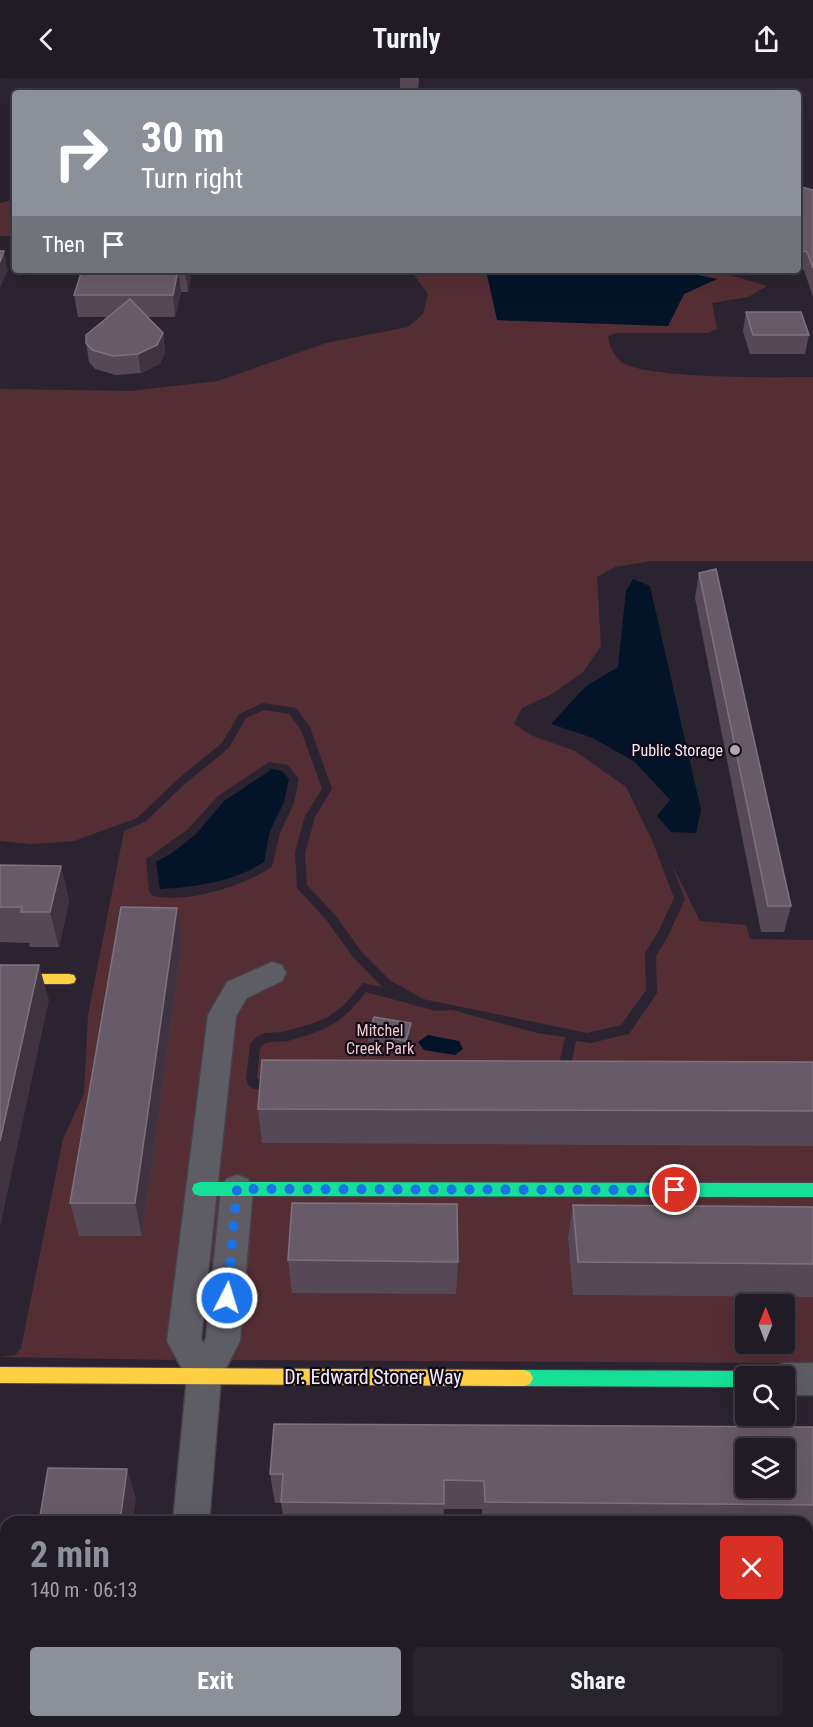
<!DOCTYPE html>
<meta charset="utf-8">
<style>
body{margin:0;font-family:"Roboto Condensed",sans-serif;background:#28242c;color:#f1f3f6;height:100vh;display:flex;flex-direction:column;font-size:22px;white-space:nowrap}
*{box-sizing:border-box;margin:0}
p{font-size:20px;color:#a2a1a6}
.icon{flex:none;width:33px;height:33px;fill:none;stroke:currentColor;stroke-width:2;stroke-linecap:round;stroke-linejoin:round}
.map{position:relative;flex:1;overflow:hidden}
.side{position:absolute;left:0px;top:1438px;width:813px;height:212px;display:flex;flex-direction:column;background:#201b24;border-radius:18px 18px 0 0;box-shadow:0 6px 24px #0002,0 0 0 2px #3d3941}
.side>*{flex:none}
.hud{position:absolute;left:12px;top:12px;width:789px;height:183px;border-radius:6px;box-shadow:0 6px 24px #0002,0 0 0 2px #3d3941;background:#8c9099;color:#fff;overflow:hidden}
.needle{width:39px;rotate:1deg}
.buttons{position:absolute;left:735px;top:1216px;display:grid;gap:12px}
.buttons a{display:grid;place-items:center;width:60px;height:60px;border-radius:6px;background:#201b24;box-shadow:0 6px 24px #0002,0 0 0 2px #3d3941;font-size:30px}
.pin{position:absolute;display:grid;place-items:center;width:51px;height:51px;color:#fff;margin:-26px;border:3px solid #fff;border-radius:50%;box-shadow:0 2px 6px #0007}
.me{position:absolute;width:66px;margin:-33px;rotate:5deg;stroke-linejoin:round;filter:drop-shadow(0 0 4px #0008)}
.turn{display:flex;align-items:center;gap:21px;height:126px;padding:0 30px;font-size:27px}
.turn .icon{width:78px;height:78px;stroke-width:2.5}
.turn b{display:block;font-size:42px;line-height:51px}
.then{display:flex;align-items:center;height:57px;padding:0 30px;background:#0003;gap:12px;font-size:22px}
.round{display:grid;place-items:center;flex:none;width:63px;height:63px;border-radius:6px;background:#28242c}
.overview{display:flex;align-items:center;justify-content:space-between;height:102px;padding:0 30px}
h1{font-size:36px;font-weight:700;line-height:45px;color:#8c9099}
.button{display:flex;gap:12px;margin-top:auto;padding:12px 30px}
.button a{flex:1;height:69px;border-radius:6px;background:#8c9099;color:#fff;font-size:24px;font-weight:700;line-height:69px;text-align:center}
.button a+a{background:#28242c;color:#f1f3f6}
header{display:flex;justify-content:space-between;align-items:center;height:78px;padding:0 30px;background:#201b24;font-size:27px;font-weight:700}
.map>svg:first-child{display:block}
.green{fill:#552e35;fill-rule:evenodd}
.water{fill:#041428}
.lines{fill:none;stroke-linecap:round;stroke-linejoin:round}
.street-casing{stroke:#47414c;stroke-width:3}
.fast-casing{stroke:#47414c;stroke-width:2}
.slow-casing{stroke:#47414c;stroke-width:2}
.street{fill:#5e5d64;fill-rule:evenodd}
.fast{fill:#16e098;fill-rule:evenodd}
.slow{fill:#ffcf43;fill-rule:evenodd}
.wall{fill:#564956}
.shaded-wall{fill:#3e333f}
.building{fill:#675b67;stroke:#7d727f;stroke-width:1.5;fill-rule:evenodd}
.route{stroke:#1a73e8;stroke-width:10;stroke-dasharray:0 18}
.poi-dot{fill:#aea6b5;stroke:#110b16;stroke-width:2}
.labels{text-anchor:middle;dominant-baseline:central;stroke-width:4.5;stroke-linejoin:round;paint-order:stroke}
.poi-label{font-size:16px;fill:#f4ecfc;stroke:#110b16;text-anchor:end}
.park-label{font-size:16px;fill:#f2c9ce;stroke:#110b16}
.near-street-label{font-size:20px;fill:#f4ecfc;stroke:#110b16}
</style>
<header><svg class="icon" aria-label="back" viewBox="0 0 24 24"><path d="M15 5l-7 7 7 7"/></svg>Turnly<svg class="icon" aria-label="share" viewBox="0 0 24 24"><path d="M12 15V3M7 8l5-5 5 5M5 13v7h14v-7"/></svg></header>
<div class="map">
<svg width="813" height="1649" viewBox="0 0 813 1649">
<rect width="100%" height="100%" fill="#2b2430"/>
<!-- green -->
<path class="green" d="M15,121v37h-15v-33z
M410,192h79l-2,5 10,45 171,6 16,-32 32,-15 -43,-9h40l54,16 -19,11 -36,6 5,26 -9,4h-92l-8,3c1,8 5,19 12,25 23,19 158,16 193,16v184h-161l-37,6 -18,10 4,69 -18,26 -31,22 -30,14 -8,16 19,12 42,15 51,36 26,53 22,58 -16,34 -13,21 1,37 -25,35 -34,8 -164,-34 -32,-18 -30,-30 -25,-35 -29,-31 -2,-32 10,-36 17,-28 -22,-62 -14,-19 -33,-5 -24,11 -17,29 -43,35 -42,40 -63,23 -43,3 -31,-3v-452l131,2 87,-10 108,-38 82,-16 15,-13 5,-20z
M264,632l25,4 12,16 21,59 -17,27 -10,36 2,36 30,33 26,36 29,30 -19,-4 -19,22 -16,12 -17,7 -29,8 -17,1 -9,4 -6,7 -4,35 2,6 5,4 303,3 11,-8 9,-43 15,2 38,-9 28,-41 -1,-37 12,-20 17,-37 -14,-36 29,58 46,4 4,14 63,1v423l-583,-3 15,-98h-68l-9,79 7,19 -175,-3 15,-2 6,-7 42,-209 21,-46 4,-78 36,-184 21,-9 41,-39 43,-35 17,-30zM269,684l19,3 11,14 -5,24 -14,30 -8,34c-29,19 -84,37 -119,29l-4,-5 -3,-32 41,-29 31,-34zM746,1227h38v39h-38z
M366,914l70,19 16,-1 85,23 28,4 -10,45 -298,-3 3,-31 4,-4c8,-4 16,-1 24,-3 37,-10 55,-18 78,-49z"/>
<!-- water -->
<path class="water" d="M489,192h184l44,9 -33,15 -16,32 -171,-6 -10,-46z
M633,501l17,7 51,224 -5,23 -25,-1 -14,-16 13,-16 -35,-38 -42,-24 -42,-14 34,-37 33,-20 8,-76z
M272,691l10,2 7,8 -5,23 -14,29 -6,31c-31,20 -68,25 -104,27l-4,-27 16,-9 23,-18 29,-34z
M428,957l31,6 4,8 -8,6 -31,-5 -6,-8z"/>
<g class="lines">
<defs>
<path id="street" d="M272,884l10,3 4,8 -4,8 -35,17 -11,18 -35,323 3,4 2,-5 15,-149 5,-10 11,-4 11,4 5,10 -13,152 -19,37 -12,144h-36l14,-144 -20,-37 41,-326 19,-33z
M784,1285h29v32h-29v-18h-16l4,-9z
M807,1498h6v38h-6z
M151,1644h40v5h-40z"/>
<path id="fast" d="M200,1104l613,1v14l-613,-1 -6,-2 -2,-5 2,-5z
M524,1292l222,1 6,2 2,4h-8v10l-222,-1 -6,-2 -3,-6 3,-6z"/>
<path id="slow" d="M0,896h69l5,1 2,4 -2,4 -5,1h-69z
M0,1289l524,3 6,2 3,6 -3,6 -6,2 -524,-3z"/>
</defs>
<!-- street casing -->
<use href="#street" class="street-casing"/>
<!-- fast casing -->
<use href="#fast" class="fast-casing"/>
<!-- slow casing -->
<use href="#slow" class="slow-casing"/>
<!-- street -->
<use href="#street" class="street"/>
<!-- fast -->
<use href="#fast" class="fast"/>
<!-- slow -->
<use href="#slow" class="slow"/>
</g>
<!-- wall -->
<path class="wall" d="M400,0h19l-1,15h-18z
M798,108l15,4v107l-9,-27 -6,-2z
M82,192h110l-4,22h-7l-6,25h-28l16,16 2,19 -5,12 -19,9 -25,2 -21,-6 -6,-7 -3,-19 22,-26h-30l-4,-22z
M746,234l63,23 -4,19h-55l-7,-23z
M699,495l92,333 -7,26h-23l-66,-334z
M0,787l61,1 8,35 -10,46h-29l-1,-4 -29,-1z
M182,865l-40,293h-63l-9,-33z
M411,945v7l-5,18 -38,-7v-7z
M813,984v84l-551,-3 -4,-34z
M573,1127l240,2v90l-240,-2 -5,-57z
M288,1182l170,2 -2,32 -164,-1z
M813,1349v106h-6v-11h-325v-13h-38l-1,13h-159l-3,-19h-6l-5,-29z
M227,1644h539l-3,5h-535z"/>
<!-- shaded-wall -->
<path class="shaded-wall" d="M4,173l4,19 -8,18v-26z
M178,192l3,22 -6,25 -2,-22z
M185,192h7l-4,22z
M163,255l2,19 -5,12 -19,9 -3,-19z
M61,788l8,35 -10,46 -9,-35z
M177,830l5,35 -40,293 -7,-33z
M39,887l10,35 -49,227v-86z
M411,945v7l-5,18v-7z
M127,1391l9,29 -3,24h-13z
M97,1644h14v5h-14z"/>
<!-- building -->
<path class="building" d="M660,12h35l1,3h-35z
M798,108l15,4v78l-6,-16 -9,-3z
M0,173h4l-4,11z
M82,192h103h-7l-5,25h-99z
M130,221l33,34 -6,12 -19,9 -25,2 -21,-6 -6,-7v-8z
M746,234h55l8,23h-56z
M716,491l75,337h-23l-69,-333z
M0,787l61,1 -11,46h-29l1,-5h-22z
M121,829l56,1 -42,295h-65z
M0,887h39l-39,176z
M374,939l37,6 -5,18 -38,-7z
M262,982l551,2v49l-555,-2z
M292,1125l165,1 1,58 -170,-2z
M573,1127l240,2v57l-235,-2z
M274,1346l539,3v78l-328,-3 -1,-21 -40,-1v24l-163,-2 2,-28h-13zM746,1371h38v39h-38z
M48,1390l79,1 -7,53h-81z
M10,1644h87v5h-88z
M244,1644h103v5h-103z
M628,1644h130l1,5h-120l-1,-4h-10z"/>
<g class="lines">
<!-- route -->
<path class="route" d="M227,1220l10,-109 438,1"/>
</g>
<!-- markers -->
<circle class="poi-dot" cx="735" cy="672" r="6"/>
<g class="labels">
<!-- poi labels -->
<g class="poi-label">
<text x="723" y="672">Public Storage</text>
</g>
<!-- park labels -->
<g class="park-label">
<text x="380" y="952">Mitchel<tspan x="380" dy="18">Creek Park</tspan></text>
</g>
<!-- near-street labels -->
<g class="near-street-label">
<text x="373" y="1299">Dr. Edward Stoner Way</text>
</g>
</g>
</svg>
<div class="buttons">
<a><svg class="needle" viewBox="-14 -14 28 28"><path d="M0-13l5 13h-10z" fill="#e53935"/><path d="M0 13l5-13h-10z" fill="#a2a1a6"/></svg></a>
<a><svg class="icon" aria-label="search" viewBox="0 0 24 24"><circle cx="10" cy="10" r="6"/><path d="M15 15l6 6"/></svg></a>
<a><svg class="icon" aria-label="layers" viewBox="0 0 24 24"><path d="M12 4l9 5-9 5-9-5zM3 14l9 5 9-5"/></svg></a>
</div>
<div class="pin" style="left:675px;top:1112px;background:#d93025"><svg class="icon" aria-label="arrive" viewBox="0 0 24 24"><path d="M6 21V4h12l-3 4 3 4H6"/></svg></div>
<svg class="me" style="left:227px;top:1220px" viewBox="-20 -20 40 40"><circle r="17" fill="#1a73e8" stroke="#fff" stroke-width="3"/><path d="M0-11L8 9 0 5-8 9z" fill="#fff"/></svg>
<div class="hud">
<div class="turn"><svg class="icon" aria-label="right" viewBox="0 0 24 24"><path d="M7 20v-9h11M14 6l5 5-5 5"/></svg><div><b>30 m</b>Turn right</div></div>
<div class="then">Then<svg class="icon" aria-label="arrive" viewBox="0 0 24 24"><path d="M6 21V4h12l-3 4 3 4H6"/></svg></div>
</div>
<section class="side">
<div class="overview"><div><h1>2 min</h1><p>140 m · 06:13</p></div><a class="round" style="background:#d93025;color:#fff"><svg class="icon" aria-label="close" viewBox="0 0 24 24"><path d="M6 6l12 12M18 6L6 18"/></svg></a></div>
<div class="button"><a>Exit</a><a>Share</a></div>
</section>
</div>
